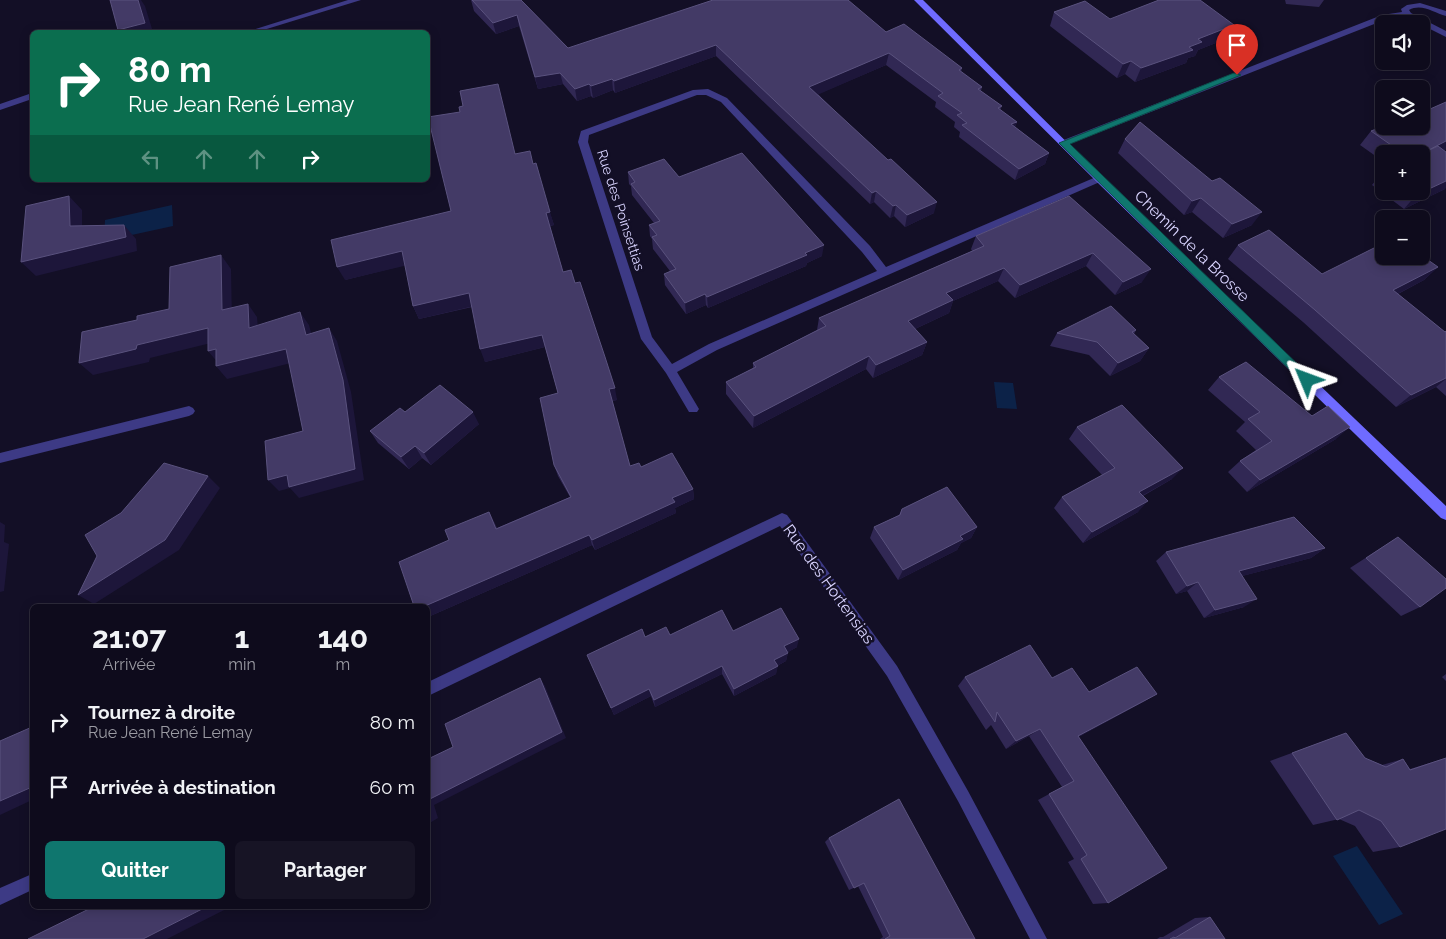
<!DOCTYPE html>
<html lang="fr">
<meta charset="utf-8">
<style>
body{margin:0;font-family:Raleway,sans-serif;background:#171425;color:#f1f3f6;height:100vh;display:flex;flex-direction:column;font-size:19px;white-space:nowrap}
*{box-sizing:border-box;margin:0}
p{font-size:16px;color:#9b9ba3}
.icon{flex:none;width:28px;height:28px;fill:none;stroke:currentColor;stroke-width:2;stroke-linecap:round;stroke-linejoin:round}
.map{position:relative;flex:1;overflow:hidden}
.side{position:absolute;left:30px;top:604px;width:400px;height:305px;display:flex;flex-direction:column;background:#0e0b1c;border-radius:8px;box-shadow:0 2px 12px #0003,0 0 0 1px #2e2b3b}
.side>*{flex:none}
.hud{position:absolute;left:30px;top:30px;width:400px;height:152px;border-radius:8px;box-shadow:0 2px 12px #0003,0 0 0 1px #2e2b3b;background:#0b6e4f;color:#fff;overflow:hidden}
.fabs{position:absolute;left:1375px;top:15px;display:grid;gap:10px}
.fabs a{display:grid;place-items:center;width:55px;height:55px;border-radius:8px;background:#0e0b1c;box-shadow:0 2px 12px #0003,0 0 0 1px #2e2b3b;font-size:25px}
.pin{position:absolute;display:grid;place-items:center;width:42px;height:42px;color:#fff;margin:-51px -21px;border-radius:50% 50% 50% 0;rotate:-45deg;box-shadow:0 0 5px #0007}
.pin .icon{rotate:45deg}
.me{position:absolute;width:55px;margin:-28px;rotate:314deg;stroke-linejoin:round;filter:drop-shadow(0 0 4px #0008)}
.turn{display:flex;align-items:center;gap:18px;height:105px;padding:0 15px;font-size:22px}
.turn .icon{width:65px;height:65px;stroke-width:2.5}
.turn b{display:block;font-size:35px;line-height:42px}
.lanes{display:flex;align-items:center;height:48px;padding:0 15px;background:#0003;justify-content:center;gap:25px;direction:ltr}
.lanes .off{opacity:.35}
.eta{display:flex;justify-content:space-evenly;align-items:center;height:85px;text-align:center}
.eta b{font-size:30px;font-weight:700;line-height:35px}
.button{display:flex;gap:10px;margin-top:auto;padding:10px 15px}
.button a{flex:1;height:58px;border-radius:8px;background:#0f766e;color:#fff;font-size:20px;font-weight:700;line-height:58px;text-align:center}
.button a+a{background:#171425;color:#f1f3f6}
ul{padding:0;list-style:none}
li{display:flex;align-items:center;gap:15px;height:65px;padding:0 15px}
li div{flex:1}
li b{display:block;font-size:19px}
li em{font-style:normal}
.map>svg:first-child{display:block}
.water{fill:#0c2248}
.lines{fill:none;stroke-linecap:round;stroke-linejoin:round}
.street{fill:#3d3a85;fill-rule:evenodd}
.secondary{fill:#6f6bff;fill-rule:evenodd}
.wall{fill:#312854}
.shaded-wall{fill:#1d163a}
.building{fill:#433a66;stroke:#5a527e}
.route{fill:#0f766e;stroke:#0a4d48}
.labels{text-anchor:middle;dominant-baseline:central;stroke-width:5;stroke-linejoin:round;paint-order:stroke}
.far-street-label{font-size:14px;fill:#d9d4ff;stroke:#130f26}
.street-label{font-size:16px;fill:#d9d4ff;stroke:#130f26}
</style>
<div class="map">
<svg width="1446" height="939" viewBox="0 0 1446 939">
<rect width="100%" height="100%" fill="#130f26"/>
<!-- water -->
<path class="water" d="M172,205l1,21 -69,15 1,-21z
M994,382l19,1 4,26 -20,-1z
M1357,846l46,68 -24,11 -46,-69z"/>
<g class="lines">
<!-- street -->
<path class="street" d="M348,0h13l-104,32h-11z
M1420,3l26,8v5c-12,-3 -24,-13 -37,-6l2,3 35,18v6l-40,-20 -19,2 -320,126 -3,1 -5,-3 2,-2 321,-126 20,-3 -1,-3 6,-4z
M708,89l19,9 143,148 16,21 210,-90 3,-1 5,3 -2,2 -385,169 -40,22 22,37 -2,3h-8l-23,-39 -25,-34 -63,-197 3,-11 112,-41zM697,95h9l15,7 141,150 15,19 -168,73 -37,20 -20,-27 -64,-195 1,-7z
M32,93v6l-32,11v-6z
M189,406l4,2 2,3 -2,3 -4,2 -189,47v-10z
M782,513l5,2 110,151 71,125 79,148h-17l-72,-138 -71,-125 -107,-150 -352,170v-14z
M32,874v16l-32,15v-17z"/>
<!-- secondary -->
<path class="secondary" d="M914,0h9l179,177 344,329v14l-5,-2 -345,-337z"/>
</g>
<!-- wall -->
<path class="wall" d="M471,0h50l47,48 318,-16 76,36 -1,4 21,15 -1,4 21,15 -2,4 17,12 -2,5 34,26 -4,11 -30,16 -56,-43 1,-5 -6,-5 1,-5 -20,-15 1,-5 -50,-37 -68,29 116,119 -29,14 -11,-11 -4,2 -16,-16 -4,2 -154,-148 -101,37 -2,-3 -20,8 -2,-2 -14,5 -14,-17 -25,5 -19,-63 -23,8 -22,-23z
M1285,0h39l-5,7 -33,-3z
M1054,12l56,7 116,20 -28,11 -3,6 -7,2 -2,5 -51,19 -10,-8 -8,4 -67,-52z
M1446,102v47l-2,1 1,39 -41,20 -32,-24 12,-15v21h37v-37h-37v8l-24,-17 11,-14 50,-5z
M460,112l56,42 17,10 21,61 -4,1 13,46 12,11 42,117 -5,1 18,65 11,1 52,22 1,10 -19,9 1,5 -81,37 -3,-5 -164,72v-11l21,-66 40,-28 8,16 73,-31 -12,-21 -4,-11 4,-72 -13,-46 -60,15 -13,-55 -53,12 -6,-13 -8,-41 -60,15 106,-69z
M1125,139l127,86 -29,13 -31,-26 -8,3 -66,-62z
M628,172l51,5 143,79 -15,7 -1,3 -98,42 -2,-3 -20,9 -21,-29 -1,-11 6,-3 -17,-22 -1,-10 -2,-3 -1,-11 5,-2 -22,-28 -1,-9 -2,-2z
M1069,196l73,86 -27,13 -29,-29 -71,32 -17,-17 -45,20 -4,12 -34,16 12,13 -5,13 -49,23 -7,-9 -113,59 -27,-34v-12l27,-14v-5l64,-33 2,-12 153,-67 -1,-2 5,-13z
M1238,245l84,29 116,-7 -14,13 -26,14 47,38 1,-1v65l-10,-9 -40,20 -93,-85 -75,-63z
M1136,330l-2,4 15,14 -9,13 -30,15 -21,-21 -39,-9 7,-13z
M1219,377l117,62 -89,53 -19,-20 12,-11 16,-11 -20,-19 9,-9 -37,-32z
M405,412l74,12 -48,41 -9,-7 -13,11 -31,-26 -8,-12z
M1077,427l95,52 -29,17 -5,16 -55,31 -29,-35 8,-11 40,-22 -33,-36z
M902,509l75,18 -6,11 -10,5 -4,7 -59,30 -28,-42 4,-11 25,-12z
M1398,537l22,70 -19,9 -51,-48z
M1325,548l-14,10 -69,18 2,31 -40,11 -17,-27 -11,3 -20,-33 10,-9z
M733,631l64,16 -9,5 -2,9 -9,5 -1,8 -42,22 -12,-22 -67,33 -4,-11 -37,19 -27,-60 58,-18z
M1446,674v7l-4,-4z
M965,677l87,1 37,14 68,2 -14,8 -65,35 30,166 -15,1 -25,-42 6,-3 -36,-59 24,-13 -33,-51 -23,13 -15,-24 -5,5 -28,-44z
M1346,733l19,25 17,7 21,-6 7,10 36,-11 -46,89 -27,5 -18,-26 -16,-7 -26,6 -43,-64z
M829,838l146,101h-95l3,-2 -25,-51 -9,4 -24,-48z
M1210,917l15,22h-68l3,-2h3l32,-19z"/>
<!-- shaded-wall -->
<path class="shaded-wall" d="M138,0h3l4,6 8,26h-33l-2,-2z
M517,15l2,11 -23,8 -3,-11z
M1234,25l-8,14 -28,11 -3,6 -7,2 -2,5 -51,19 6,-14 48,-21 9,-8z
M716,45v11l-101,37 -1,-12z
M889,53l-3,12 -78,34 1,-12z
M1131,61l-6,13 -8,4 6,-14z
M560,73l3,11 -25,5 -3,-12z
M612,79l1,11 -20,8 -2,-12z
M589,84l2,12 -14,5 -2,-12z
M1017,122l-4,11 -2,-9z
M1446,141v8l-25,12v-7z
M1049,153l-4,11 -30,16 4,-11z
M1446,179v9l-1,1 -41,20 12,-14z
M876,191l-2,11 -4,2 2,-11z
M69,196l13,14v30l-12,-14z
M1201,198l-9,14 -8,3 8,-14z
M937,202l-3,11 -29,14 2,-12z
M896,205l-2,11 -4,2 3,-12z
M550,212l4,13 -5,1 -3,-13z
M1262,212l-10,13 -29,13 9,-14z
M124,225l12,14 1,12 -101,25 -15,-14z
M824,245l-2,11 -15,7 -1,3 -98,42 -1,-11z
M402,251l6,14 -63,15 -8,-13z
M1093,253l-7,13 -71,32 5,-13z
M221,255l10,14 1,54 -10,-13z
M1438,267l-14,13 -44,23 13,-13z
M1004,268l-6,13 -45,20 -4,12 -45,21 4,-13 38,-28z
M1151,269l-9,13 -27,13 8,-13z
M469,293l5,13 -55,13 -6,-13z
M705,294l1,11 -20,9 -1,-11z
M248,304l9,13 2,23 -10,-12z
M300,312l9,13 6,23 -9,-13z
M208,328l11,13 -69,17 -1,4 -56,13 -14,-12 58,-18z
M329,328l8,13 14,51 13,88 -65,18 -9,-10 -11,3 -11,-11 19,-5 9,10z
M542,335l3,12 -60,15 -5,-13z
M927,342l-5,13 -49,23 3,-13z
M1149,348l-9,13 -30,15 8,-13z
M216,349l3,15 -11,-13z
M286,349l9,13 -68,17 -11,-13z
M869,356l-3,13 -113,59 1,-12z
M1446,378v1l-10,8 -40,20 15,-12z
M615,388l2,12 -6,1 -2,-12z
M473,412l6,12 -48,41 -7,-12z
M1350,427l-14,12 -89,53 13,-12z
M415,446l7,12 -13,11 -8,-12z
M1183,468l-11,11 -43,24 10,-11z
M208,476l12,12 -41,62 -85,54 -16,-9z
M693,489l1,10 -19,9 1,5 -81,37 -3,-10 80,-42z
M1148,501l-10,11 -55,31 9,-11z
M489,512l5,10 7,17 -5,-10z
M0,522l5,3 -1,17 5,2 -5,47 -4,1z
M977,527l-6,11 -10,5 -4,7 -59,30 5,-10 57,-34z
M589,535l3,10 -164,72v-11h-3z
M1325,548l-14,10 -84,22 12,-9z
M1198,582l-11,9 -11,3 11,-8z
M1257,599l-13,8 -40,11 11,-8z
M799,639l-2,8 -14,8 1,-9z
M788,653l-2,8 -13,7 1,-8z
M722,666v8l-67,33 -1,-7z
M778,666l-2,8 -42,22v-7z
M540,678l5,8 21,52 -132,67 4,13 -10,6v-24z
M649,689l2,7 -37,19 -3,-7z
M1157,694l-14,8 -77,42 12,-8z
M1040,729l-11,7 -23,13 10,-8z
M32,787v13l-32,15v-14z
M208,906h24l-65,33h-24z"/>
<!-- building -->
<path class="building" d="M110,0h28l7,23 -27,7z
M472,0h49l47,48 145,-48h135l38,32 18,-8 58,44 -3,2 23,17 -4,2 24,17 -4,2 19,14 -6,2 38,29 -30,16 -57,-44 5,-2 -10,-8 5,-2 -24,-17 5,-3 -54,-40 -80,34 79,73 3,-1 46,43 -30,13 -11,-10 -3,1 -17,-15 -4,2 -156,-148 -102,36 -2,-2 -21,7 -2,-2 -14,5 -15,-16 -25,4 -18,-62 -24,8z
M1159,0h41l34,25 -36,14 4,3 -13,5 4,3 -52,18 -10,-7 -8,3 -69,-52 31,-11 25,18z
M498,84l17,70 15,-3 3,13 3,-1 14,49 -4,1 17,59 8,-2 4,13 5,-1 25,75 10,31 -6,1 21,77 9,-3 2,4 31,-14 21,36 -21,9 3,4 -83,38 -3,-5 -164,71h-11l-15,-44 50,-22 -4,-10 44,-18 7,17 75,-32 -17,-32 -14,-67 18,-5 -16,-58 -62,14 -11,-56 -56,13 -11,-55 -65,16 -6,-27 120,-29 -23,-94 32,-5 -1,-5 4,-1 -3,-15z
M1446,102v39l-25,13h-17l-33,-23 13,-5h37v-13z
M1140,122l72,59 8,-3 42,34 -30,12 -31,-26 -9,3 -67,-62z
M1438,146l8,6v29l-30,14 -5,-4h10v-37z
M742,153l82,92 -19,8 2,2 -86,36 -14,6 -2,-3 -20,9 -21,-29 12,-5 -24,-32 5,-2 -8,-10 11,-4 -29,-37 4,-2 -7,-10 36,-13 15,18z
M69,196l1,30 54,-1 2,12 -105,25 5,-56z
M1069,196l82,73 -28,13 -30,-29 -73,32 -16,-17 -58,25 7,7 -45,21 19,21 -51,23 -7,-9 -115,60 -28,-34 30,-15 -3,-4 73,-37 -7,-8 165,-72 -8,-10z
M1269,230l53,44 62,-31v13h37v-1l17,12 -45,23 52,42 1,-1v47l-35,17 -96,-85 -77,-65z
M221,255l1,55 26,-6 1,24 51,-16 6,23 23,-7 14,52 12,89 -66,18 -2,-12 -19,5 -3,-39 38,-10 -17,-82 -70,17v-17l-8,2v-23l-71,17 -1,4 -57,14 3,-31 55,-12v-4l32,-7 1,-42z
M1111,306l25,24 -4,2 17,16 -31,15 -21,-21 -40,-9z
M1246,362l66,54 16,-10 22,21 -90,53 -20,-19 32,-20 -24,-22 12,-7 -41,-35z
M440,385l33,27 -49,41 -9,-7 -14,11 -31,-26 30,-23 5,4z
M1122,405l61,63 -44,24 9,9 -56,31 -30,-35 53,-29 -38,-41z
M164,463l44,13 -43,64 -87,55 19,-39 -12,-21 36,-22z
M947,487l30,40 -17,9 3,3 -60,31 -29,-43 26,-12 2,-6z
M1294,517l31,31 -86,23 18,28 -42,11 -17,-28 -11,4 -21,-34z
M1398,537l48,42v9l-26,19 -54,-49z
M781,608l18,31 -15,7 4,7 -14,7 4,6 -44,23 -12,-23 -68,34 -5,-11 -38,19 -24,-53 55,-26 3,8 21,-10 4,8 52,-25 11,21z
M1030,645l22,33 20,-10 17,24 48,-25 20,27 -79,42 89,132 -59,35 -27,-44 6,-4 -38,-61 25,-13 -34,-52 -24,12 -19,-29 -2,10 -30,-45z
M540,678l22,54 -134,68v-41l25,-12 -8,-23z
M32,727v60l-32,14v-60z
M1346,733l19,25 21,9 17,-8 7,11 36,-12v71l-46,18 -19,-26 -22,-11 -22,10 -45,-67z
M899,799l76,140h-90l5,-3 -26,-53 -10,5 -25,-50z
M95,906h113l-65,33h-115z
M1210,917l15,22h-55l4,-2 1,1z"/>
<!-- route -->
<path class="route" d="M1234,73l7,2 -171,69 241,233 2,3 -6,4 -4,-1 -244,-240z"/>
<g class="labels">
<!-- far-street labels -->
<g class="far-street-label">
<text transform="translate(621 210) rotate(72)">Rue des Poinsettias</text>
</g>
<!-- street labels -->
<g class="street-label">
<text transform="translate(1192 246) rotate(44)">Chemin de la Brosse</text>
<text transform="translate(829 584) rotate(54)">Rue des Hortensias</text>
</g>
</g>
</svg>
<div class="fabs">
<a><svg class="icon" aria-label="sound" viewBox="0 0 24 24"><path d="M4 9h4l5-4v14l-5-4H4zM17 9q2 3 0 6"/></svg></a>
<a><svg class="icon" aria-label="layers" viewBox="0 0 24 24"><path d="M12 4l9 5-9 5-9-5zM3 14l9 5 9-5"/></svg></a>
<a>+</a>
<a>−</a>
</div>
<div class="pin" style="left:1237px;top:75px;background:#d93025"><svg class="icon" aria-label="arrive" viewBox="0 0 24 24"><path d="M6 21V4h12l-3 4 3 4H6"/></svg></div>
<svg class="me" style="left:1307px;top:380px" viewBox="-20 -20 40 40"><path d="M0-17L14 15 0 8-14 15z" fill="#0f766e" stroke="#fff" stroke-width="4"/></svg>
<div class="hud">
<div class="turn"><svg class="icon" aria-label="right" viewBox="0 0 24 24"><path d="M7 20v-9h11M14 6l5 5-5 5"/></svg><div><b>80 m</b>Rue Jean René Lemay</div></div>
<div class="lanes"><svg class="icon off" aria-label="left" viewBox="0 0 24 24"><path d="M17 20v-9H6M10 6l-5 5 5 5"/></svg><svg class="icon off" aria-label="ahead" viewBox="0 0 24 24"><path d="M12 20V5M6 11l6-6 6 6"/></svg><svg class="icon off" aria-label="ahead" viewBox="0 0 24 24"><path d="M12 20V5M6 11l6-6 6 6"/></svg><svg class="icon" aria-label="right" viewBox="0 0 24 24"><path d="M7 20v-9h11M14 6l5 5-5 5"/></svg></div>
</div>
<section class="side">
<div class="eta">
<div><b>21:07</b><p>Arrivée</p></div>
<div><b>1</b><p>min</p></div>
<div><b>140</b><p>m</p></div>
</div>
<ul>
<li><svg class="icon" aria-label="right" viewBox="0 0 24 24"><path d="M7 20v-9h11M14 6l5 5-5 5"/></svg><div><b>Tournez à droite</b><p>Rue Jean René Lemay</p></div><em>80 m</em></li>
<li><svg class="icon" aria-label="arrive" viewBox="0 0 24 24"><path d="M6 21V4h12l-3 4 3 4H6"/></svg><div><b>Arrivée à destination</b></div><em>60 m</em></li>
</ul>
<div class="button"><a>Quitter</a><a>Partager</a></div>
</section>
</div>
